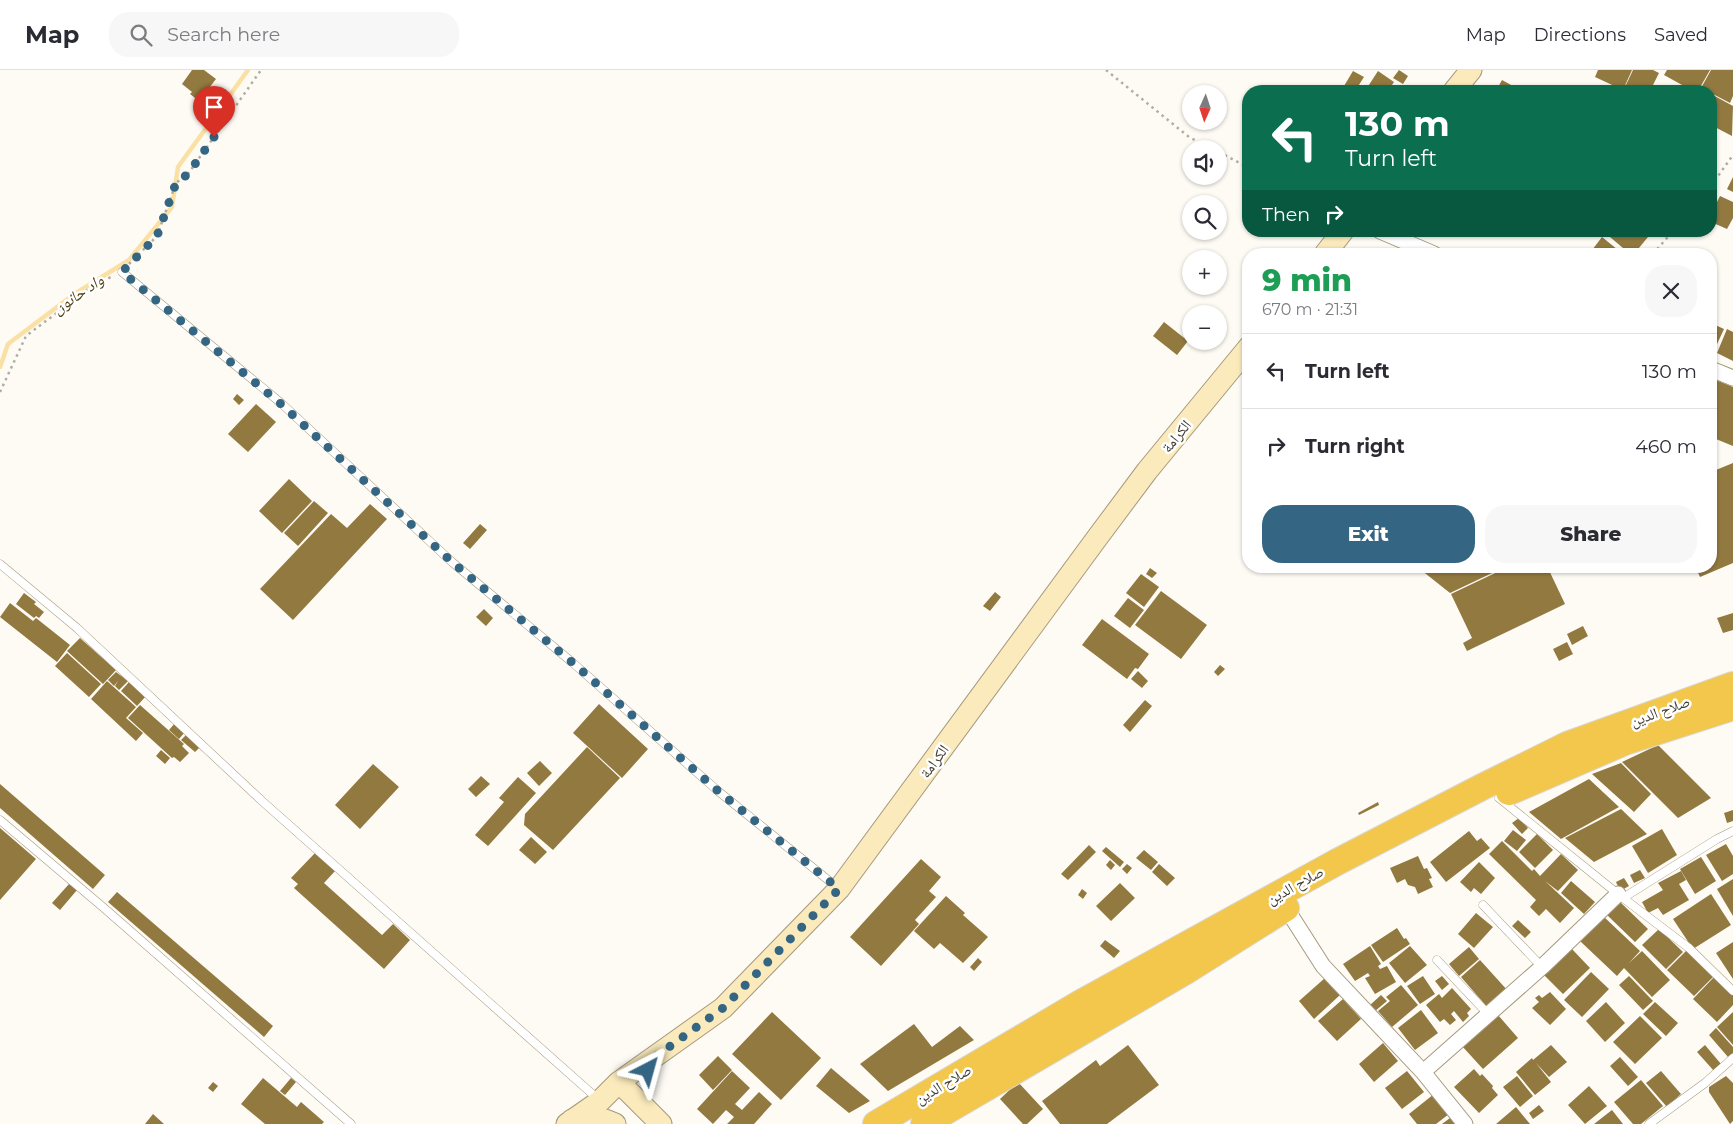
<!DOCTYPE html>
<meta charset="utf-8">
<style>
body{margin:0;font-family:Montserrat,"Noto Naskh Arabic",sans-serif;background:#f7f7f7;color:#2b2b33;height:100vh;display:flex;flex-direction:column;font-size:19px;white-space:nowrap}
*{box-sizing:border-box;margin:0}
p{font-size:16px;color:#7c7c81}
.icon{flex:none;width:28px;height:28px;fill:none;stroke:currentColor;stroke-width:2;stroke-linecap:round;stroke-linejoin:round}
.map{position:relative;flex:1;overflow:hidden}
.details{position:absolute;left:1242px;top:178px;width:475px;height:325px;display:flex;flex-direction:column;background:#fff;border-radius:20px;box-shadow:0 1px 4px #0004}
.details>*{flex:none}
.hud{position:absolute;left:1242px;top:15px;width:475px;height:152px;border-radius:20px;box-shadow:0 1px 4px #0004;background:#0b6e4f;color:#fff;overflow:hidden}
.needle{width:32px;rotate:183deg}
.tools{position:absolute;left:1182px;top:15px;display:grid;gap:10px}
.tools a{display:grid;place-items:center;width:45px;height:45px;border-radius:50%;background:#fff;box-shadow:0 1px 4px #0004;font-size:25px}
.pin{position:absolute;display:grid;place-items:center;width:42px;height:42px;color:#fff;margin:-51px -21px;border-radius:50% 50% 50% 0;rotate:-45deg;box-shadow:0 0 5px #0007}
.pin .icon{rotate:45deg}
.me{position:absolute;width:55px;margin:-28px;rotate:39deg;stroke-linejoin:round;filter:drop-shadow(0 0 4px #0008)}
.turn{display:flex;align-items:center;gap:18px;height:105px;padding:0 20px;font-size:22px}
.turn .icon{width:65px;height:65px;stroke-width:2.5}
.turn b{display:block;font-size:35px;line-height:42px}
.then{display:flex;align-items:center;height:48px;padding:0 20px;background:#0003;gap:10px;font-size:19px}
.round{display:grid;place-items:center;flex:none;width:52px;height:52px;border-radius:20px;background:#f7f7f7}
.summary{display:flex;align-items:center;justify-content:space-between;height:85px;padding:0 20px}
h1{font-size:30px;font-weight:800;line-height:38px;color:#1e9e55}
.cta{display:flex;gap:10px;margin-top:auto;padding:10px 20px}
.cta a{flex:1;height:58px;border-radius:20px;background:#346684;color:#fff;font-size:20px;font-weight:800;line-height:58px;text-align:center}
.cta a+a{background:#f7f7f7;color:#2b2b33}
ul{padding:0;list-style:none}
li{display:flex;align-items:center;gap:15px;height:75px;padding:0 20px;border-top:1px solid #e1e1e2}
li div{flex:1}
li b{display:block;font-size:19px}
li em{font-style:normal}
header{display:flex;align-items:center;gap:30px;box-sizing:border-box;height:70px;padding:0 25px;background:#fff;border-bottom:1px solid #e1e1e2}
header strong{font-size:24px}
nav{display:flex;gap:28px;margin-inline-start:auto;font-size:18px}
.search{width:350px;height:45px;background:#f7f7f7;display:flex;align-items:center;gap:12px;box-sizing:border-box;padding:0 18px;border-radius:20px;color:#7c7c81;font-size:19px}
.map>svg:first-child{display:block}
.lines{fill:none;stroke-linecap:round;stroke-linejoin:round}
.stream{stroke:#fbe0a5;stroke-width:4.5}
.building{fill:#927940}
.service-casing{stroke:#a6997e;stroke-width:9}
.minor-casing{stroke:#a6997e;stroke-width:17}
.secondary-casing{stroke:#a6997e;stroke-width:23}
.trunk-casing{stroke:#d9d8d6;stroke-width:28}
.path{stroke:#b1ada5;stroke-width:2.5;stroke-dasharray:2.5 4;stroke-linecap:butt}
.service{stroke:#fff;stroke-width:8}
.minor{stroke:#fff;stroke-width:15}
.secondary{stroke:#faeabc;stroke-width:21}
.trunk{stroke:#f2c74c;stroke-width:26}
.route{stroke:#346684;stroke-width:9;stroke-dasharray:0 16.2}
.labels{text-anchor:middle;dominant-baseline:central;stroke-width:5;stroke-linejoin:round;paint-order:stroke}
.street-label{font-size:15px;fill:#423c31;stroke:#fff}
.water-label{font-size:16px;font-style:italic;fill:#4f3d0e;stroke:#fff}
</style>
<header>
<strong>Map</strong>
<div class="search"><svg class="icon" aria-label="search" viewBox="0 0 24 24"><circle cx="10" cy="10" r="6"/><path d="M15 15l6 6"/></svg>Search here</div>
<nav><a>Map</a><a>Directions</a><a>Saved</a></nav>
</header>
<div class="map">
<svg width="1733" height="1054" viewBox="0 0 1733 1054">
<rect width="100%" height="100%" fill="#fefbf5"/>
<g class="lines">
<!-- stream -->
<path class="stream" d="M0,297l8,-23 65,-49 56,-35 43,-53 6,-40 70,-97"/>
</g>
<!-- building -->
<path class="building" d="M192,0h12l12,9 -17,22 -9,-7 2,-2 -10,-8z
M1399,0l9,6 -5,8 -10,-6z
M1598,0h34l-9,20 -28,-13z
M1633,0h20l6,3 -9,18h-16l-9,-4z
M1667,0h43l-12,21h-5l-29,-16z
M1711,0h22v26l-3,7 -19,-10v-2l-10,-3z
M1353,1l11,6 -9,14h-14z
M1378,1l16,11 -6,9h-23z
M1502,10l20,11h-26z
M1711,24l22,12 -1,30 -21,-11z
M1733,107v15l-6,-3z
M1720,126l13,6v16l-6,11 -16,-7v-8z
M1614,161h26l8,6 -14,17h-4l-20,-17z
M1602,167l21,17h-34z
M1164,252l24,19 -11,14 -24,-19z
M1711,253l13,6 -13,28z
M1727,259l6,3v29l-16,-8z
M1711,308l22,9v59l-22,-9z
M237,324l7,6 -5,5 -6,-6z
M256,334l20,18 -28,30 -20,-18z
M1733,393v100l-33,14 -5,-11h16v-94z
M289,409l23,22 -30,32 -23,-22z
M314,431l14,12 -30,33 -14,-13z
M370,434l17,15 -94,101 -33,-31 71,-75 16,14z
M480,454l7,6 -17,19 -7,-6z
M1416,496h91l-57,27z
M1510,496h37l18,38 -98,47 -4,-8 9,-5 -21,-44z
M1150,498l7,5 -5,5 -6,-4z
M1141,504l18,13 -15,20 -18,-14z
M1161,521l46,34 -26,34 -46,-34z
M995,522l6,5 -11,14 -7,-5z
M24,523l12,9 -2,2 10,8 -5,6 -3,-2 -2,2 -18,-14z
M1128,528l16,12 -14,18 -16,-12z
M10,533l23,18 3,-3 34,27 -13,17 -57,-45z
M484,539l9,9 -7,8 -10,-9z
M1733,543v17l-10,3 -6,-15z
M1102,549l47,35 -11,15 -3,-1 -8,11 -45,-34z
M1583,556l5,10 -16,9 -5,-11z
M80,568l36,32 -13,14 -36,-33z
M1567,572l6,12 -14,7 -6,-12z
M67,583l34,31 -12,13 -34,-31z
M1220,595l5,4 -7,7 -4,-4z
M1138,601l10,10 -6,7 -11,-9z
M116,602l12,9 -9,9 -4,-4 3,-5 -4,5 -6,-6z
M107,611l29,26 -10,11 17,15 -7,8 -45,-42z
M129,612l17,14 -9,10 -16,-15z
M1145,630l7,6 -22,26 -7,-7z
M599,634l49,45 -26,29 -49,-45z
M140,635l44,39 -2,2 7,7 -9,9 -6,-5 -2,1 -44,-40z
M175,653l10,9 -6,7 -10,-9z
M187,664l14,12 -6,6 -14,-12z
M1658,675l53,53 -33,20 -56,-56z
M587,677l33,31 -67,72 -29,-25 1,-11z
M161,680l9,8 -5,6 -9,-8z
M540,691l12,12 -13,13 -12,-13z
M1621,693l30,31 -17,18 -42,-38z
M373,694l26,23 -39,42 -25,-24z
M481,706l9,8 -14,13 -8,-8z
M518,707l18,16 -48,53 -13,-11 29,-33 -5,-4z
M1589,709l30,28 -58,32 -32,-27z
M0,714l105,91 -12,14 -93,-81z
M1378,732l1,3 -20,10 -1,-2z
M1621,739l26,25 -53,28 -29,-24z
M1733,740v11l-6,2 -3,-10z
M1519,748l9,10 -6,6 -10,-11z
M0,758l36,31 -36,41z
M1662,759l15,26 -29,18 -16,-27z
M1513,760l13,10 -9,11 -13,-10z
M1469,761l8,10 4,-3 9,10 -44,34 -16,-20z
M1537,764l16,16 -18,18 -16,-16z
M531,767l16,15 -12,12 -16,-14z
M1502,771l30,30 2,-2 6,7 21,-22 17,16 -20,21 -13,-10 29,27 -14,15 -14,-14 -7,7 -9,-9 6,-7 -47,-46z
M1726,774l7,12v18l-11,7 -16,-26z
M1089,775l7,7 -28,28 -7,-6z
M1106,777l18,15 -4,5 -18,-16z
M1144,780l14,12 -7,8 -15,-12z
M315,783l20,18 -11,12 58,52 11,-11 17,16 -26,29 -90,-81 4,-4 -7,-6z
M1418,786l6,13 3,-1 5,10 -3,1 4,8 -15,7 -3,-7 -7,-2 -3,-6 -8,4 -7,-15z
M1701,787l15,24 -21,13 -15,-25z
M921,789l20,18 -12,14 7,6 -21,23 4,4 -38,42 -31,-29z
M1110,790l5,5 -4,5 -5,-5z
M1479,792l16,16 -14,16 -7,-6 -3,4 -11,-10z
M1127,794l5,4 -5,6 -5,-5z
M1159,794l16,14 -8,8 -15,-14z
M1640,800l5,8 -11,5 -4,-8z
M1681,801l5,9 -7,4 10,16 -26,15 -5,-7 -10,5 -6,-11 21,-12 -5,-7z
M1624,808l5,8 -9,5 -4,-9z
M1733,809v37l-16,-27z
M1571,811l24,21 -11,12 -23,-21z
M1120,813l15,15 -24,23 -15,-15z
M69,814l8,6 -17,20 -8,-7z
M1082,819l5,4 -4,6 -5,-4z
M117,822l156,134 -9,11 -156,-135z
M1711,824l20,31 -38,24 -20,-30z
M946,826l19,17 -2,2 25,22 -25,26 -23,-20 -6,6 -20,-18z
M1619,831l29,28 -13,13 -29,-28z
M1476,843l17,14 -19,21 -16,-14z
M1603,846l37,35 -11,12 13,-12 28,29 -18,17 -28,-29 -7,8 -37,-35z
M1518,850l13,12 -6,6 -13,-12z
M1397,858l7,11 2,-1 4,6 -27,18 -12,-17z
M1659,859l24,23 -17,17 -24,-24z
M1105,870l15,11 -6,7 -14,-12z
M1733,872v37l-17,-26z
M1370,876l11,18 -3,2 2,3 7,-3 9,16 -21,12 -10,-16 5,-2 -2,-3 -13,8 -12,-17z
M1410,876l17,19 -22,18 -16,-20z
M1469,877l10,12 -20,17 -10,-12z
M1571,878l19,20 -27,26 -20,-20z
M1687,880l27,26 -20,20 -27,-26z
M978,888l4,4 -8,9 -4,-4z
M1480,890l28,31 -20,17 -27,-31z
M1591,902l18,17 -27,28 -18,-17z
M1423,906l12,18 -15,10 -13,-18z
M1442,906l7,8 -7,6 -7,-9z
M1629,906l24,25 -10,9 -24,-25z
M1715,906l18,17v12l-16,17 -24,-23z
M1325,908l15,17 -26,24 -15,-18z
M1401,915l17,20 -26,22 -14,-16 12,-10 -4,-4z
M1452,918l19,21 -4,4 2,3 -6,6 -9,-11 -3,3 5,6 -6,5 -6,-6 -4,3 -14,-17 13,-11 3,4z
M1550,922l16,17 -16,16 -18,-17 7,-6 -4,-4 4,-3 3,3z
M1381,925l6,6 -13,11 -5,-6z
M1343,929l18,20 -24,22 -19,-20z
M1606,932l19,21 -20,19 -19,-21z
M1655,932l23,21 -12,13 -23,-22z
M1421,940l17,23 -23,17 -17,-22z
M772,942l49,46 -40,42 -49,-46z
M1733,942v33l-16,-18z
M1498,945l20,23 -35,31 -21,-23z
M1640,946l22,22 -27,26 -22,-22z
M914,954l18,23 28,-21 14,14 -86,51 -28,-27z
M1716,958l17,19v6l-5,4 -19,-22z
M1383,973l15,18 -24,21 -15,-18z
M1128,975l31,40 -52,39h-47l-18,-23 54,-41 4,6z
M1551,975l16,17 -18,15 -13,-14 15,19 -16,13 -19,-23 16,-14 1,2z
M1705,975l16,19 -7,7 -17,-19z
M718,986l14,14 -19,20 -14,-15z
M1620,987l18,20 -10,9 -18,-20z
M831,998l39,33 -21,12 -33,-27z
M1474,999l6,7 2,-2 11,12 -1,2 6,7 -19,18 -25,-26z
M732,1001l18,17 -15,16 7,6 17,-18 13,12 -18,20h-27l7,-7 -8,-7 -13,14 -16,-15z
M1407,1001l17,21 -22,17 -17,-21z
M1661,1001l20,23 -14,13 -21,-24z
M1517,1006l16,20 -13,11 -17,-20z
M1726,1006l7,7v38l-3,3 -21,-32v-5z
M263,1008l34,29 4,-5 23,20 -2,2h-57l-24,-20z
M291,1008l5,4 -11,13 -5,-4z
M1641,1010l22,26 -22,18h-8l-19,-22z
M213,1012l5,4 -5,6 -5,-4z
M1018,1012l25,27 -16,15h-4l-23,-25z
M1589,1016l18,20 -22,18 -17,-19z
M1434,1024l15,20 -13,10h-19l-8,-10z
M1539,1035l5,6 -11,8 -4,-6z
M1516,1037l14,17h-34z
M1612,1040l11,14h-29z
M153,1044l11,10h-19z
M1454,1045l6,9h-18z"/>
<g class="lines">
<defs>
<path id="service" d="M122,202l159,131 171,159 121,101 145,128 120,97
M0,494l77,64 185,173 336,298
M1499,728l124,100 66,50 44,43
M0,750l104,88 247,216
M1623,828l94,-59 16,-8
M1483,835l59,62
M1437,890l51,54
M1649,1054l56,-41 28,-25"/>
<path id="minor" d="M1380,161l54,23
M1711,299l22,9
M1286,838l37,58 100,106 42,52
M1423,1002l119,-105 76,-73"/>
<path id="secondary" d="M1454,21l17,-21
M1325,184l18,-23
M619,1012l42,42
M572,1050h33l10,4
M567,1054l33,-23 19,-19 104,-74 116,-119 258,-351 50,-67 102,-124"/>
<path id="trunk" d="M1509,722l116,-50 108,-35
M876,1054l203,-120 258,-142 145,-75 85,-42 166,-60
M924,1054l262,-153 100,-63"/>
</defs>
<!-- service casing -->
<use href="#service" class="service-casing"/>
<!-- minor casing -->
<use href="#minor" class="minor-casing"/>
<!-- secondary casing -->
<use href="#secondary" class="secondary-casing"/>
<!-- trunk casing -->
<use href="#trunk" class="trunk-casing"/>
<!-- path -->
<path class="path" d="M1106,0l83,67 23,12
M1219,82l30,16
M1711,116l22,-31
M1653,184l20,-23
M129,194l28,-28 19,-53 12,-9 73,-104
M0,322l26,-56 65,-49 22,-11"/>
<!-- service -->
<use href="#service" class="service"/>
<!-- minor -->
<use href="#minor" class="minor"/>
<!-- secondary -->
<use href="#secondary" class="secondary"/>
<!-- trunk -->
<use href="#trunk" class="trunk"/>
</g>
<g class="lines">
<!-- route -->
<path class="route" d="M214,67l-26,37 -12,9 -19,53 -35,36 159,132 171,158 121,101 145,128 121,98 -116,119 -72,52 -3,10"/>
</g>
<g class="labels">
<!-- street labels -->
<g class="street-label">
<text transform="translate(1176 366) rotate(-51)">الكرامة</text>
<text transform="translate(1660 641) rotate(-20)">صلاح الدين</text>
<text transform="translate(934 691) rotate(-54)">الكرامة</text>
<text transform="translate(1295 815) rotate(-29)">صلاح الدين</text>
<text transform="translate(943 1014) rotate(-31)">صلاح الدين</text>
</g>
<!-- water labels -->
<g class="water-label">
<text transform="translate(78 224) rotate(-34)">واد حانون</text>
</g>
</g>
</svg>
<div class="tools">
<a><svg class="needle" viewBox="-14 -14 28 28"><path d="M0-13l5 13h-10z" fill="#e53935"/><path d="M0 13l5-13h-10z" fill="#7c7c81"/></svg></a>
<a><svg class="icon" aria-label="sound" viewBox="0 0 24 24"><path d="M4 9h4l5-4v14l-5-4H4zM17 9q2 3 0 6"/></svg></a>
<a><svg class="icon" aria-label="search" viewBox="0 0 24 24"><circle cx="10" cy="10" r="6"/><path d="M15 15l6 6"/></svg></a>
<a>+</a>
<a>−</a>
</div>
<div class="pin" style="left:214px;top:67px;background:#d93025"><svg class="icon" aria-label="arrive" viewBox="0 0 24 24"><path d="M6 21V4h12l-3 4 3 4H6"/></svg></div>
<svg class="me" style="left:648px;top:1000px" viewBox="-20 -20 40 40"><path d="M0-17L14 15 0 8-14 15z" fill="#346684" stroke="#fff" stroke-width="4"/></svg>
<div class="hud">
<div class="turn"><svg class="icon" aria-label="left" viewBox="0 0 24 24"><path d="M17 20v-9H6M10 6l-5 5 5 5"/></svg><div><b>130 m</b>Turn left</div></div>
<div class="then">Then<svg class="icon" aria-label="right" viewBox="0 0 24 24"><path d="M7 20v-9h11M14 6l5 5-5 5"/></svg></div>
</div>
<section class="details">
<div class="summary"><div><h1>9 min</h1><p>670 m · 21:31</p></div><a class="round"><svg class="icon" aria-label="close" viewBox="0 0 24 24"><path d="M6 6l12 12M18 6L6 18"/></svg></a></div>
<ul>
<li><svg class="icon" aria-label="left" viewBox="0 0 24 24"><path d="M17 20v-9H6M10 6l-5 5 5 5"/></svg><div><b>Turn left</b></div><em>130 m</em></li>
<li><svg class="icon" aria-label="right" viewBox="0 0 24 24"><path d="M7 20v-9h11M14 6l5 5-5 5"/></svg><div><b>Turn right</b></div><em>460 m</em></li>
</ul>
<div class="cta"><a>Exit</a><a>Share</a></div>
</section>
</div>
